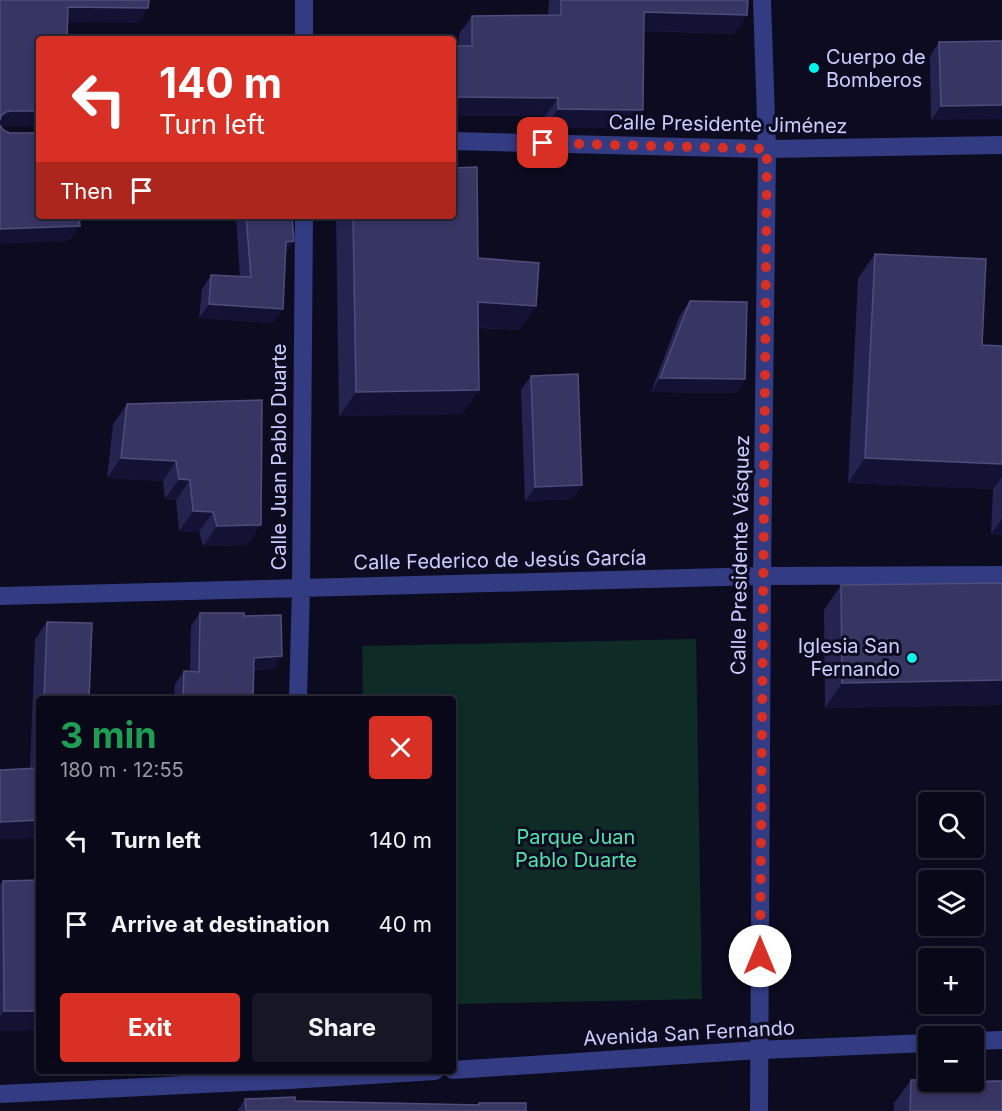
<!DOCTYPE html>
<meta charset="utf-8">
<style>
body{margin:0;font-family:Inter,sans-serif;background:#171625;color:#f1f3f6;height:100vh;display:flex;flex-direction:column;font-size:22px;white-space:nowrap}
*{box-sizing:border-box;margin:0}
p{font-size:20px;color:#999aa2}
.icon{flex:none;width:33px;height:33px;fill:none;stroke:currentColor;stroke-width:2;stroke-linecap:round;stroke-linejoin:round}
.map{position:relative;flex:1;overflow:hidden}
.side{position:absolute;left:36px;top:696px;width:420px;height:378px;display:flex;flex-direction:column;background:#090818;border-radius:6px;box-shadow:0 3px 9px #0003,0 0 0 2px #292937}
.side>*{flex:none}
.guide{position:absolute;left:36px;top:36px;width:420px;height:183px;border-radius:6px;box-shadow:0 3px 9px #0003,0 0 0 2px #292937;background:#d93025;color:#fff;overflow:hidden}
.tools{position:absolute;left:918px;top:792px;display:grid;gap:12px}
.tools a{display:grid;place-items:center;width:66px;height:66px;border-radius:6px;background:#090818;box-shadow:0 3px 9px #0003,0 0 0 2px #292937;font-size:30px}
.pin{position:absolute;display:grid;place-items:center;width:51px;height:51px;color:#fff;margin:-26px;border-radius:12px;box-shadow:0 3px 9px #0006}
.me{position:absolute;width:66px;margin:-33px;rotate:0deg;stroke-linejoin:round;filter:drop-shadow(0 0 4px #0008)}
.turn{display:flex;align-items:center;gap:21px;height:126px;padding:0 24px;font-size:27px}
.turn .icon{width:78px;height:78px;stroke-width:2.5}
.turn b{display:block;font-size:42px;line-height:51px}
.then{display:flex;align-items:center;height:57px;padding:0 24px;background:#0003;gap:12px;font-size:22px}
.round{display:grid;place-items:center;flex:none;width:63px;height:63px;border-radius:6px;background:#171625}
.head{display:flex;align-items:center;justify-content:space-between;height:102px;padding:0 24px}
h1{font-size:36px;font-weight:700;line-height:45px;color:#1e9e55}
.cta{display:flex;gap:12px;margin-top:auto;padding:12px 24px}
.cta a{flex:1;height:69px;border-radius:6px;background:#d93025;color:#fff;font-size:24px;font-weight:700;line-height:69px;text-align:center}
.cta a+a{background:#171625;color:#f1f3f6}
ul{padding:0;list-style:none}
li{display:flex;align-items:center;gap:18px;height:84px;padding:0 24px}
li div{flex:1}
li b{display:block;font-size:22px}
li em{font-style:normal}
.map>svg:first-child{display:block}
.green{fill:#0e2b26}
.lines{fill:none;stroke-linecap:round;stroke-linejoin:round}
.minor{stroke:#333b82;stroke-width:18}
.wall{fill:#25234f}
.shaded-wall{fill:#141234}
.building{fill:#373562;stroke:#4e4d7b;stroke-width:1.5}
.route{stroke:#d93025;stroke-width:10;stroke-dasharray:0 18}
.poi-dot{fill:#00f6ed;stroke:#0c0b20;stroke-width:2}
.labels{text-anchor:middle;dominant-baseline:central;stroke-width:6;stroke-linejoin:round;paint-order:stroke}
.poi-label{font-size:20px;fill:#cbccff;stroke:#0c0b20;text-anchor:start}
.street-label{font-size:20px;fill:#cbccff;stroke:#0c0b20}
.park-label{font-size:20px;fill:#4fe6ac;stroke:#0c0b20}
</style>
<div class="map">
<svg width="1002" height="1111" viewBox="0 0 1002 1111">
<rect width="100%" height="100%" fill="#0c0b20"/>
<!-- green -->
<path class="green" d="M696,639l6,360 -249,5v-305h-90l-1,-53z"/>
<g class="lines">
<!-- minor -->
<path class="minor" d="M304,39v-39
M453,141l314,8 235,-4
M0,596l762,-20 240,-1
M298,699l3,-111 3,-372
M974,1041l28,-1
M453,1070l306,-20 169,-7
M0,1094l289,-14 146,-9
M759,1111l3,-535 5,-427 -5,-149"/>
</g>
<!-- wall -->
<path class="wall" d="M549,0h199l-1,15 -13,19 -90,-3 -14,97h-85v-12h-92v-70h6v-12l13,-18h76z
M1002,41l-71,79 -1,-64 9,-14z
M236,216h56l2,25 -8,12 -13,70 -74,-5 3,-29 9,-14 29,2z
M336,216h117l25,42 58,48 -17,24 -40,-2v62l-17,24 -123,2z
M875,254l107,91 20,1v189l-11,-1 2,-45 -145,-6 10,-205z
M690,301l55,78 -9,14 -85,-1 29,-77z
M531,376l51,109 -10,14 -47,2 -4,-111z
M262,400l-15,145 -44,1 -4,-14 -20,-1 -3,-31 -11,-1 -2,-18 -56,-3 6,-54 14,-20z
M1002,583v119l-2,3 -175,3 -1,-98 17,-25z
M200,613l44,3 38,40 -9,13 -19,1 -1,29h-79l1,-15 9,-13h6l1,-45z
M47,622l42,77h-50v139l-39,1v-69l30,-1 5,-130z
M39,880v150l-39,1v-146l3,-4z
M911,1080l91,31h-108v-8z
M245,1099l50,2 183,4 1,-2 47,8h-289z"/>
<!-- shaded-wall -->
<path class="shaded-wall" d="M68,7l80,1 -10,15 -81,-1z
M644,12l103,3 -13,19 -103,-4z
M453,97l105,1 -13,18h-92z
M1002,105v14l-71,1 10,-14z
M558,109l85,1 -13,18h-85z
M11,111h28v15h-39v-9l6,-5z
M80,226l-11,15 -69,3v-15z
M294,241l-10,14 2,-13z
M478,302l58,4 -17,24 -58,-4z
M209,304l74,5 -10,14 -74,-5z
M660,378l85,1 -9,14 -85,-1z
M479,390l-17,24 -123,2 17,-24z
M121,458l55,3 -13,20 -56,-3z
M865,458l137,6v13l-9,12 -145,-6z
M179,479l11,1 -14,20 -11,-1z
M582,485l-10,14 -47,2 10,-14z
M193,511l20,1 -14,20 -20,-1z
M1002,519v16l-11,-1z
M261,525l-14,20 -44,1 14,-20z
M282,656l-9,13 -28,1 9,-12z
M1002,680v22l-2,3 -175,3 17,-25z
M39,820v18l-39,1v-17z
M4,1011h35v19l-39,1v-14z"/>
<!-- building -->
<path class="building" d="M0,0h149l-1,8 -80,-1 -1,32h-28v72h-28l-5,1 -5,4 -1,4z
M561,0h187l-1,15 -103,-3 -1,98 -85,-1v-11l-105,-1v-51h19v-30l89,-1z
M1002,41v64l-61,1 -2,-64z
M0,125l1,2 4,4 5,2h29v83h40l1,10 -80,3z
M477,167l1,91 61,5 -3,43 -58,-4 1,88 -123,2 -3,-176h100v-48z
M246,216h46l2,25 -8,1 -3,67 -74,-5 2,-29 40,2z
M875,254l111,5 -4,86 20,1v118l-137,-6z
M690,301l57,1 -2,77 -85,-1z
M578,374l4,111 -47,2 -4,-111z
M262,400l-1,125 -44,1 -4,-14 -20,-1 -3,-31 -11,-1 -3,-18 -55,-3 6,-54z
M1002,583v97l-160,3 -1,-98z
M200,613h44v3l37,-1 1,41 -28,2 -1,41h-70l1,-28 15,1z
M47,622l45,1 -3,76h-45z
M39,768v52l-39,2v-52z
M39,880v131h-35l-1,-130z
M911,1080h17v2l74,-1v30h-92z
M295,1097v4l184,4v-2h47v8h-280l-1,-12z"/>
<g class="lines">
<!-- route -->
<path class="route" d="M543,143l224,6 -7,807"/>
</g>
<!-- markers -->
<g class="poi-dot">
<circle cx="814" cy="68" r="6"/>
<circle cx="912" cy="658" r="6"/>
</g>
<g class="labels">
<!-- poi labels -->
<g class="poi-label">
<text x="826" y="57">Cuerpo de<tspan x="826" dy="23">Bomberos</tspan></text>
<text x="900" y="646" text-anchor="end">Iglesia San<tspan x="900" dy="23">Fernando</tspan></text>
</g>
<!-- street labels -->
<g class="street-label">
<text transform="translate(728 124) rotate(1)">Calle Presidente Jiménez</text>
<text transform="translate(279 457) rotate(-90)">Calle Juan Pablo Duarte</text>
<text transform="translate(740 555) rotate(-89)">Calle Presidente Vásquez</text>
<text transform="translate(500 560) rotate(-1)">Calle Federico de Jesús García</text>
<text transform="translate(689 1033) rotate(-3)">Avenida San Fernando</text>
</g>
<!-- park labels -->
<g class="park-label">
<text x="576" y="837">Parque Juan<tspan x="576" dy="23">Pablo Duarte</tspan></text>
</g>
</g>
</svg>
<div class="tools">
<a><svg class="icon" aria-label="search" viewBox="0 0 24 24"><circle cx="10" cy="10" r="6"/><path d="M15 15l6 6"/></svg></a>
<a><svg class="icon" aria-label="layers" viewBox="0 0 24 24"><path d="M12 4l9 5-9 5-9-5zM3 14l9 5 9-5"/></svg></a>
<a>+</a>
<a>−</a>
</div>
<div class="pin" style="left:543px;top:143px;background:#d93025"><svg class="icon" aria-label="arrive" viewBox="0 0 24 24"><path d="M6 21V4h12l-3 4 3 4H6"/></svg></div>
<svg class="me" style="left:760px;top:956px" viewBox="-20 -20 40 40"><circle r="19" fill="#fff"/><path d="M0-13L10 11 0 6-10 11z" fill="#d93025"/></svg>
<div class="guide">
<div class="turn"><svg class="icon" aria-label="left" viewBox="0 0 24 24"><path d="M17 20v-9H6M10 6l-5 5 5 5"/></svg><div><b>140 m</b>Turn left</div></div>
<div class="then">Then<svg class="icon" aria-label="arrive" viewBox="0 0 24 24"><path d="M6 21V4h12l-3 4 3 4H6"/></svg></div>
</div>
<section class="side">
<div class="head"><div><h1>3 min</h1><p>180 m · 12:55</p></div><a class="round" style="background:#d93025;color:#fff"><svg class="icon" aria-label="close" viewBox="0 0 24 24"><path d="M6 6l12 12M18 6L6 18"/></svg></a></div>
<ul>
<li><svg class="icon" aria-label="left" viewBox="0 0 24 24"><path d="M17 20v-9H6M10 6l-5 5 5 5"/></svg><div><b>Turn left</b></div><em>140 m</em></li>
<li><svg class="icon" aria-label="arrive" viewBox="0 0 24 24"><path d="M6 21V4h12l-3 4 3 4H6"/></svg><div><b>Arrive at destination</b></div><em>40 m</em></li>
</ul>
<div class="cta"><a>Exit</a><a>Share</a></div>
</section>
</div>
